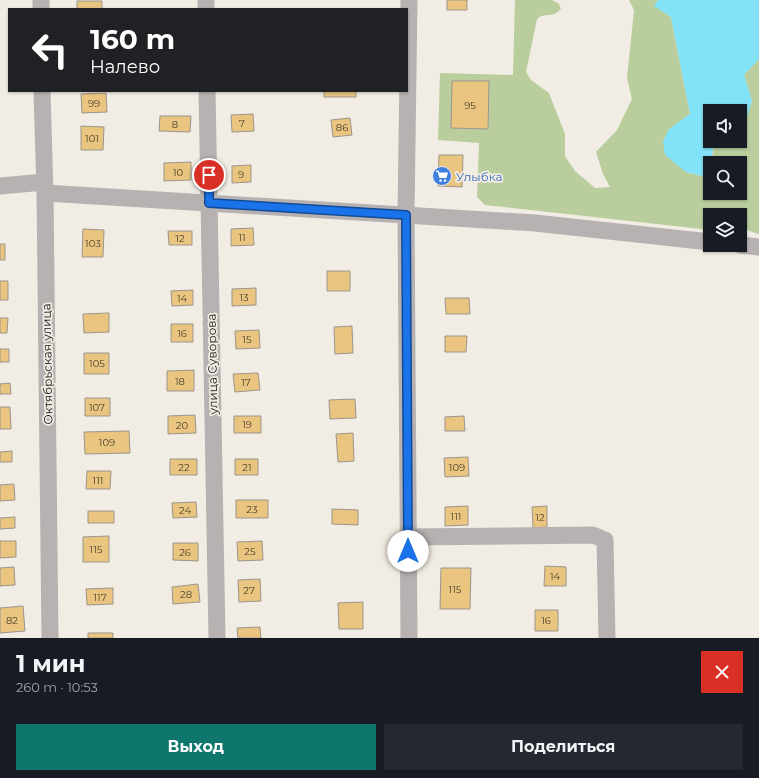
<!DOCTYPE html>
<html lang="ru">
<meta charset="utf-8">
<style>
body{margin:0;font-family:Montserrat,sans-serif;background:#242831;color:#f1f3f6;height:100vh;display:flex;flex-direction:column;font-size:15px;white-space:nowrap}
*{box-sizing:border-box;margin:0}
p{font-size:13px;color:#9ea1a6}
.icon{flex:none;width:22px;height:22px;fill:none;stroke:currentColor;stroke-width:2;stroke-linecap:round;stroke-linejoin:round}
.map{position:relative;height:638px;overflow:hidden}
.drawer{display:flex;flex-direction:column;background:#171b24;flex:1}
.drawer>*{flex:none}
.banner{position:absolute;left:8px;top:8px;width:400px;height:84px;border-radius:0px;box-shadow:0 1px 3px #0004;background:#202124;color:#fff;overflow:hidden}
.fabs{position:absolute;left:703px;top:104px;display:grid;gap:8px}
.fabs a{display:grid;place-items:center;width:44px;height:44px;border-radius:0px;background:#171b24;box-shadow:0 1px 3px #0004;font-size:20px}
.pin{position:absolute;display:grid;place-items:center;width:34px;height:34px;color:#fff;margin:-17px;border:2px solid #fff;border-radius:50%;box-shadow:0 1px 4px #0007}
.me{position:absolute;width:44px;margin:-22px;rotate:0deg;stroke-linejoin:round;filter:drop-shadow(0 0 3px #0008)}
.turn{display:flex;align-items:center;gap:14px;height:84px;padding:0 16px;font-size:18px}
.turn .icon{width:52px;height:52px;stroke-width:2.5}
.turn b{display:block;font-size:28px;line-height:34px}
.round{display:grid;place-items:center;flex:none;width:42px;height:42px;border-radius:0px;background:#242831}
.head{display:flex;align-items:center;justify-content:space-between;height:68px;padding:0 16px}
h1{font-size:24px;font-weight:700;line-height:30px}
.cta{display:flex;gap:8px;margin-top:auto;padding:8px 16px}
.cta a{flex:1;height:46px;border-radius:0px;background:#0f766e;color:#fff;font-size:16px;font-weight:700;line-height:46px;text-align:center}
.cta a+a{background:#242831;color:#f1f3f6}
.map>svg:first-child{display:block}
.green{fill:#b9cd9d}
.water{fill:#82e2f8}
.building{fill:#e9c580;stroke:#9a958d}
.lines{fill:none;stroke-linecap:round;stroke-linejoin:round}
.minor{stroke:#b7b2b1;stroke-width:17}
.route-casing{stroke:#114b97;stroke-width:10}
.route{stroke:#1a73e8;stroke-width:7}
.labels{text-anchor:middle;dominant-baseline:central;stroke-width:3.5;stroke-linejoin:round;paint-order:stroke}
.number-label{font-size:10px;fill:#4b412e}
.shop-label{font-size:12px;fill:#366cbe;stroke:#f2ede4;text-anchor:start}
.street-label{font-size:12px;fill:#161512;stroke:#f2ede4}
</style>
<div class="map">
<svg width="759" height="638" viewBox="0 0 759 638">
<rect width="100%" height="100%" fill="#f2ede4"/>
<!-- green -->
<path class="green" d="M515,0h37l7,4 2,5 -6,5 -14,2 -4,3 -11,53 5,8 18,13 16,41v22l10,15 20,17 15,-1 -7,-13 -7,-22 21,-22 15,-31 -5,-21 7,-68 -5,-10h29l-3,6 16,11 19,97 -21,15 17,43 24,6v15h30v-7l5,1 -5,-12v-12h-14l-14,-5 2,-17h26v-14h2l10,-26 -8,-26 15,-16v175l-4,-1 -15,-6v-12h-30v15l-225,-25 -8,-8 2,-54 -41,-3 2,-67 73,2z"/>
<!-- water -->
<path class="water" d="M658,0h101v59l-15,16 8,26 -9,27 -3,-1v-16h-30v30h4l-2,16 14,6h-16v15l-24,-6 -21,-17 -2,-14 6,-12 21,-15 -19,-97 -17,-11z"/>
<!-- building -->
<path class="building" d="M447,0h20v10h-20z
M77,1h25v8h-25z
M452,81h37l-1,48 -37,-1z
M324,91h32v6h-32z
M106,93l1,19 -25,1 -1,-19z
M253,114l1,17 -22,1 -1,-17z
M160,116h31l-1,16 -31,-1z
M350,118l2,17 -19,2 -2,-17z
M81,126l23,1 -1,23h-22z
M439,155h24l-1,32 -24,-1z
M191,162v18l-27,1v-18z
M251,165v17l-19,1v-17z
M253,228l1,17 -23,1v-17z
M83,229l21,1 -1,27h-21z
M168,231h24v14h-23z
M0,244h5v16h-5z
M327,271h23v20h-23z
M0,281h8v19h-8z
M256,288v17l-24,1v-17z
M193,290v15l-21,1 -1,-15z
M445,298h24l1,16h-24z
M109,313v19l-25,1 -1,-19z
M0,318h8l-1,15h-7z
M171,324h22v18h-22z
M352,326l1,27 -18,1 -1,-27z
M259,330l1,18 -24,1 -1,-18z
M445,336h22l-1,16h-21z
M0,349h9v13h-9z
M84,353h25v21h-25z
M194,370v21h-27v-20z
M258,373l2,17 -25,2 -2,-18z
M10,383l1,11h-11v-10z
M85,398h25v18h-25z
M355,399l1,19 -26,1 -1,-19z
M0,407h10l1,22h-11z
M195,415l1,18 -28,1v-18z
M234,416h27v17h-27z
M464,416l1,15h-20v-14z
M129,431l1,22 -45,1 -1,-22z
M353,433l1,28 -16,1 -2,-28z
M12,451v11h-12v-10z
M468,457l1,19 -24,1 -1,-19z
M170,459h27v16h-27z
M235,459h23v16h-23z
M87,471h24l-1,18h-24z
M14,484l1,16 -15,1v-16z
M236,500h32v18h-32z
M196,502l1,15 -24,1 -1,-15z
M468,506v19l-23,1v-19z
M547,506v21l-14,1 -1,-21z
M332,509l26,1v15l-26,-1z
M88,511h26v12h-26z
M15,517v11l-15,1v-11z
M109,536v26h-26v-25z
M0,541h16v16l-16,1z
M262,541l1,19 -25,1 -1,-19z
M173,543h25v18l-25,-1z
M545,566l21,1v19h-22z
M14,567l1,18 -15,1v-18z
M441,568h30l-1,41h-30z
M260,579l1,22 -22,1 -1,-22z
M198,584l2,18 -27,2 -1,-17z
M113,588v16l-26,1 -1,-16z
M363,602v27h-24l-1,-26z
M23,606l2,25 -25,2v-25z
M535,610h23v21h-23z
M260,627l1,11h-23l-1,-10z
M88,633h25v5h-25z"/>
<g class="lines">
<!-- minor -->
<path class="minor" d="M41,0v9
M206,0v9
M42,91l3,102 5,445
M207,91l10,547
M0,186l44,-4
M45,193l490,30 175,19
M740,245l19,2
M408,537l185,-2 12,5 2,98
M409,638l-3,-423 3,-215"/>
</g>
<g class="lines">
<defs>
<path id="route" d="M209,175v28l197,12 2,336"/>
</defs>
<!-- route casing -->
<use href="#route" class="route-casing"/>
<!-- route -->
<use href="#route" class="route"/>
</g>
<!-- icons -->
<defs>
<symbol id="supermarket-disc" viewBox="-11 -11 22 22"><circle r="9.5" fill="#3f7fe0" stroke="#f2ede4"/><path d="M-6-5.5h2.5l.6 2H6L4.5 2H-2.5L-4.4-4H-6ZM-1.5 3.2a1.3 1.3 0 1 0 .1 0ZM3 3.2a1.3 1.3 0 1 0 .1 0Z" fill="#fff"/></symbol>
</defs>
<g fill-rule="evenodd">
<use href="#supermarket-disc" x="431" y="165" width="22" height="22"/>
</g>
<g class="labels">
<!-- number labels -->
<g class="number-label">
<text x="94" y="103">99</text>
<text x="470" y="105">95</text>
<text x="242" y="123">7</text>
<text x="175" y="124">8</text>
<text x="342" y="127">86</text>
<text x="92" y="138">101</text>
<text x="178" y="172">10</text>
<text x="241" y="174">9</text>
<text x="242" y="237">11</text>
<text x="180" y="238">12</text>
<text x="93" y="243">103</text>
<text x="244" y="297">13</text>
<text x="182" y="298">14</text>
<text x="182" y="333">16</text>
<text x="247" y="339">15</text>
<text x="97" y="363">105</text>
<text x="180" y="381">18</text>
<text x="246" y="382">17</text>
<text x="97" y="407">107</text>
<text x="247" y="424">19</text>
<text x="182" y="425">20</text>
<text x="107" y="442">109</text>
<text x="184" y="467">22</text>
<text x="247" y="467">21</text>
<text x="457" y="467">109</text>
<text x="98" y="480">111</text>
<text x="252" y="509">23</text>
<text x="185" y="510">24</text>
<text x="456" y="516">111</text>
<text x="540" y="517">12</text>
<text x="96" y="549">115</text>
<text x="250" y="551">25</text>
<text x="185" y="552">26</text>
<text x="555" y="576">14</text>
<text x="455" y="589">115</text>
<text x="249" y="590">27</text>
<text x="186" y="594">28</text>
<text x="100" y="597">117</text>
<text x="12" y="620">82</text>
<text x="546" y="620">16</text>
</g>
<!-- shop labels -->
<g class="shop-label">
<text x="456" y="176">Улыбка</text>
</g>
<!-- street labels -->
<g class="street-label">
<text transform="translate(47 364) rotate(-91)">Октябрьская улица</text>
<text transform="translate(212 364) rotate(-91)">улица Суворова</text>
</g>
</g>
</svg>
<div class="fabs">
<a><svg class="icon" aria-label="sound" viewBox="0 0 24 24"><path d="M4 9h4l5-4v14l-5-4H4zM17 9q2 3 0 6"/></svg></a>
<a><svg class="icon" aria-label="search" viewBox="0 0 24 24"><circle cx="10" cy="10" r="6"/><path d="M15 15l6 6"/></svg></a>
<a><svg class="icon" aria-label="layers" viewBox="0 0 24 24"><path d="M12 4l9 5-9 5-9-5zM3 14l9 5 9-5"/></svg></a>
</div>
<div class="pin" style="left:209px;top:175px;background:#d93025"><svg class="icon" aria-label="arrive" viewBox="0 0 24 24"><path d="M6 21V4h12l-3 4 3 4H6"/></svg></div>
<svg class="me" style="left:408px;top:551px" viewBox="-20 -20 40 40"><circle r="19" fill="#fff"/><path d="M0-13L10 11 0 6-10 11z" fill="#1a73e8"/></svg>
<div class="banner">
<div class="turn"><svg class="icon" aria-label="left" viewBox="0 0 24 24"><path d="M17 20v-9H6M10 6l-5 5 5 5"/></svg><div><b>160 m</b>Налево</div></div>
</div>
</div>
<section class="drawer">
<div class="head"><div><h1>1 мин</h1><p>260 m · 10:53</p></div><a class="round" style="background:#d93025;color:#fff"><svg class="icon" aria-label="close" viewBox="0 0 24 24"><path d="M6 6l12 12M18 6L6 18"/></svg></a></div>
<div class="cta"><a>Выход</a><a>Поделиться</a></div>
</section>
